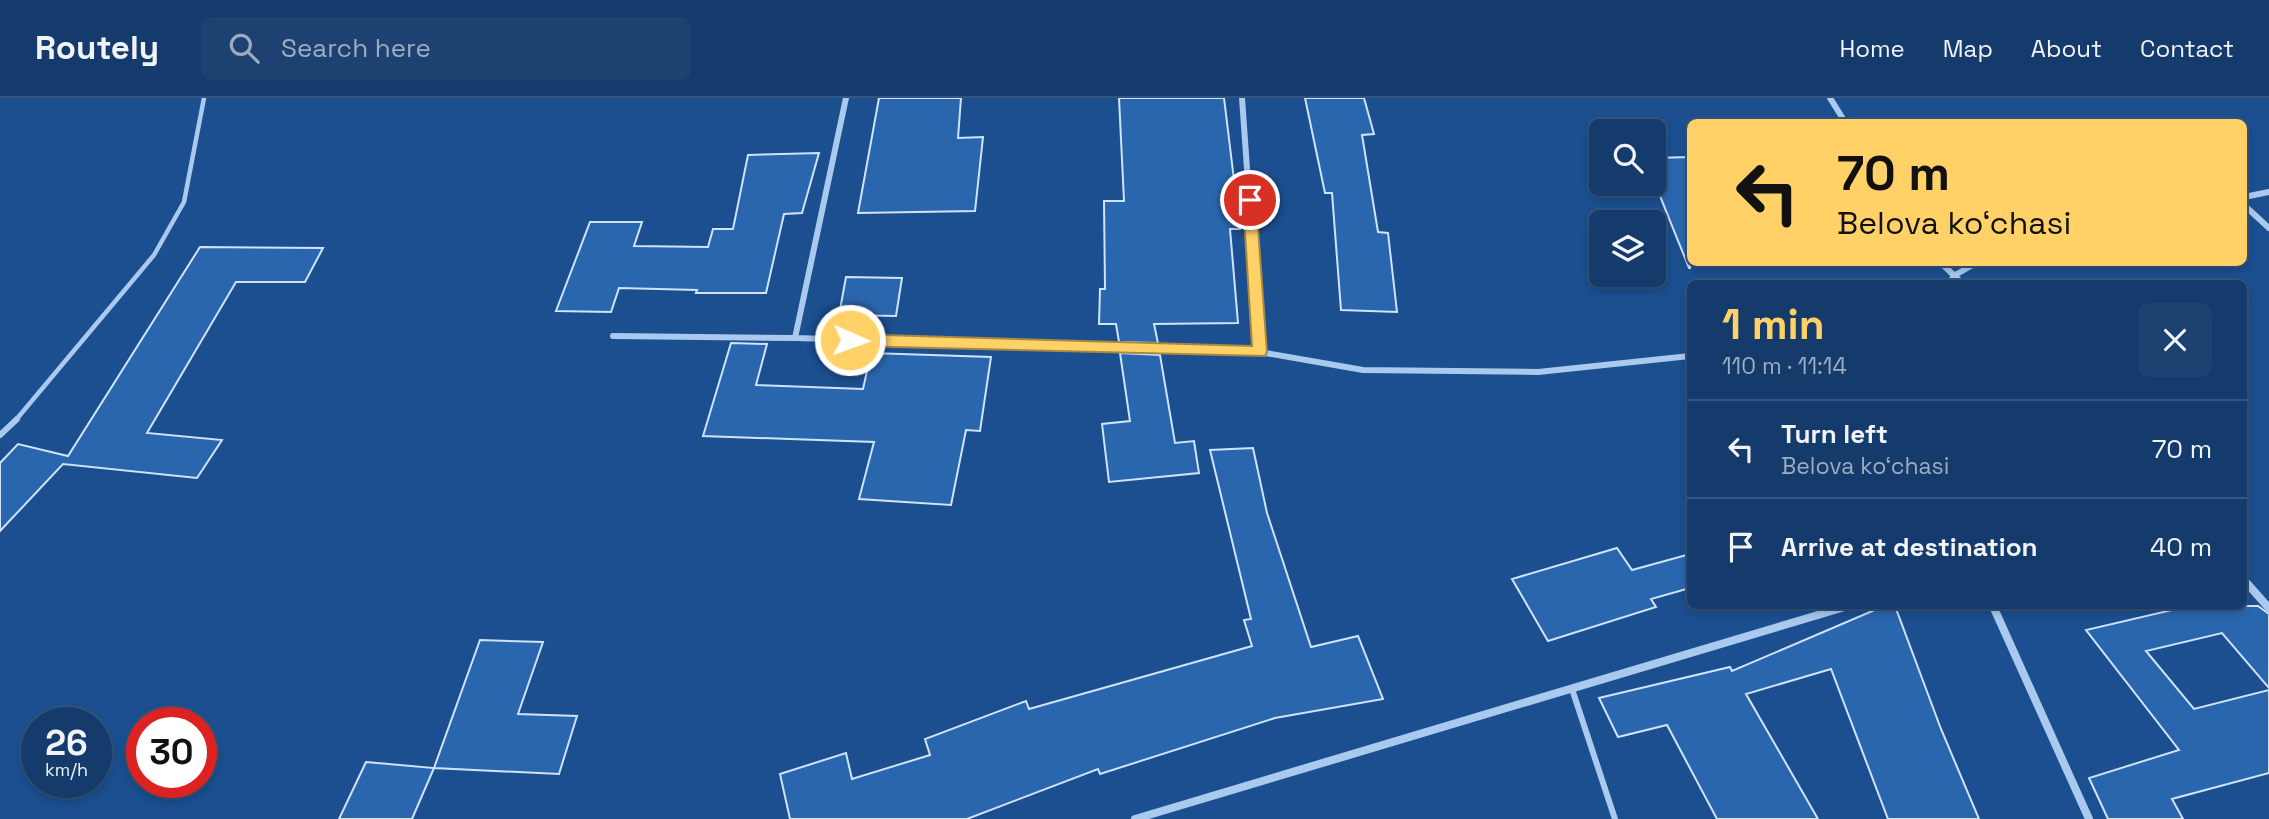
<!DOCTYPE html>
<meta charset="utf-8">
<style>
body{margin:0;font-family:"Space Grotesk",sans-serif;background:#1d4271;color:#f1f3f6;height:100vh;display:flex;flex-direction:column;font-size:26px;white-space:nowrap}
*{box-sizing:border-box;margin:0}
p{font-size:23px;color:#9dadc1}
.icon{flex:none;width:38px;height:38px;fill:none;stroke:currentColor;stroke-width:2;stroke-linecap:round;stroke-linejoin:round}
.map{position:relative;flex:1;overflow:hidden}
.drawer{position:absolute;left:1687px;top:182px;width:560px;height:329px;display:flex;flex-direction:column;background:#143b6b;border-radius:10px;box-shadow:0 4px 10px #0003,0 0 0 2px #33557e}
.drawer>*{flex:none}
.guide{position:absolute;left:1687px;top:21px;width:560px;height:147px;border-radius:10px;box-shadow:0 4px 10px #0003,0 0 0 2px #33557e;background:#ffd166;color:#111;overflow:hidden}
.fabs{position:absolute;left:1589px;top:21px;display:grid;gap:14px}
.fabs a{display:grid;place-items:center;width:77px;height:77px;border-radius:10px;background:#143b6b;box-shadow:0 4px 10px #0003,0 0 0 2px #33557e;font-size:35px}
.speed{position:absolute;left:21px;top:609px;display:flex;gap:14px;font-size:35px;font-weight:700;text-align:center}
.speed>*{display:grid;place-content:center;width:91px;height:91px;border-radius:50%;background:#143b6b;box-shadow:0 4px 10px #0003,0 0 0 2px #33557e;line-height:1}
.speed small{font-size:18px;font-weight:400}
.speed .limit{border:10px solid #d22;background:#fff;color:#111}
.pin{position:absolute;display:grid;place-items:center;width:60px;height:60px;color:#fff;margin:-30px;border:4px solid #fff;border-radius:50%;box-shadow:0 2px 7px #0007}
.me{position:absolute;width:77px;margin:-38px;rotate:92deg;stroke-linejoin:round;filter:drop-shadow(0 0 5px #0008)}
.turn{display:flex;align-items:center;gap:24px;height:147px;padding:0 35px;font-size:32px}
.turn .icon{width:91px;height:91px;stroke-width:2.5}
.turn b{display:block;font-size:49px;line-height:60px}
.round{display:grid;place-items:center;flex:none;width:74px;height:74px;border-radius:10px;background:#1d4271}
.headline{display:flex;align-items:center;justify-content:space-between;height:119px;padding:0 35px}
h1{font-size:42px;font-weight:600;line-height:52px;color:#ffd166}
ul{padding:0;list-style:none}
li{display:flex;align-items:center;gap:21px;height:98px;padding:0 35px;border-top:2px solid #33557e}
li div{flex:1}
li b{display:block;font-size:26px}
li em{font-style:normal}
header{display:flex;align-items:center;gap:42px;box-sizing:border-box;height:98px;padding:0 35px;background:#143b6b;border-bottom:2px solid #33557e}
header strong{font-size:33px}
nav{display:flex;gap:38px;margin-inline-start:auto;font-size:24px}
.search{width:490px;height:63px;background:#1d4271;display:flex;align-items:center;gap:18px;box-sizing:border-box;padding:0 24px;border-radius:10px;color:#9dadc1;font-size:26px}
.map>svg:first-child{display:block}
.building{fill:#2a66ad;stroke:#cfe3fa;stroke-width:2}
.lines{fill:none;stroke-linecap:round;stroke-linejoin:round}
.service-far1{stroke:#a9c9ee;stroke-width:4.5}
.service{stroke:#a9c9ee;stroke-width:6}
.minor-far1{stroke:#a9c9ee;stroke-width:6}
.minor{stroke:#a9c9ee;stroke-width:8}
.route{fill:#ffd166;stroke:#a68842;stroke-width:2}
</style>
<header>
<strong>Routely</strong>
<div class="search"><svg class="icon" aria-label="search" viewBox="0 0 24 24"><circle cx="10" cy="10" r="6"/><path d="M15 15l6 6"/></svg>Search here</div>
<nav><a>Home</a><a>Map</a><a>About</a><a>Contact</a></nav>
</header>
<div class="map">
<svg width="2269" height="721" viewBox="0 0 2269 721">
<rect width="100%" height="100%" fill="#1b4f8f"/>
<!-- building -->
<path class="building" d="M879,0h82l-3,40 25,-1 -8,74 -117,2z
M1119,0h105l16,131h-10l8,94 -84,1 4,19 -39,-1 -3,-18h-17l1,-35h5l-1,-88h20z
M1305,0h59l10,36 -12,1 16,97 10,1 9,79 -56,-2 -9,-117h-7z
M819,55l-17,60 -18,1 -18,79h-70l1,-3 -78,-2 -8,24 -55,-1 34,-89h52l-8,24 74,1 5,-18h20l15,-74z
M1690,59v111h-1l-35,-87v-23z
M200,149l123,1 -18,34h-69l-89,151 75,7 -25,38 -134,-14 -63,67v-68l18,-19 50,12z
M846,179l56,1 -6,38 -57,-1z
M731,245l36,1 -11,41 107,4 8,-36 120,4 -11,74 -14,-1 -15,75 -92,-6 15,-57 -171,-6z
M1120,255l40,2 15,88 19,-2 5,32 -90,9 -7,-58 28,-3z
M1253,350l14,65 44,134 47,-11 25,63 -108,19 -175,56 -2,-5 -131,50h-177l-10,-45 66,-21 6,26 78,-24 -5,-16 101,-38 3,8 223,-63 -8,-26 7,-1 -41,-169z
M1617,450l15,22 58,-16v34l-39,11 5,8 -108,34 -36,-62z
M1884,508h11l46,123 38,90h-91l-57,-150 -85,25 72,125h-101l-50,-94 -49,12 -19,-39 131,-31 2,4z
M2189,508h69l11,8v74l-47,-55 -76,18 48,58 75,-19v83l-97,26 11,20h-75l-19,-41 90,-28 -93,-120z
M480,542l63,2 -25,72 59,2 -18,58 -125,-6z
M366,664l68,6 -22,51h-73z"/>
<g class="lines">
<!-- service-far1 -->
<path class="service-far1" d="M15,323l139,-166 30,-53 20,-104"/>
<!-- service -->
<path class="service" d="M0,337l17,-16
M1572,591l43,130"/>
<!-- minor-far1 -->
<path class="minor-far1" d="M1242,0l18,254
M1830,0l15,24
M2244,99l25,-5
M2244,107l25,23
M1940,164l23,22
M1948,186l7,-9 23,-13
M613,238l182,2 465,14 103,18 175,2 152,-16
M795,240l51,-240"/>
<!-- minor -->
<path class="minor" d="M2244,482l25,28
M1993,508l96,213
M1135,721l713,-213"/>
</g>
<!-- route -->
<path class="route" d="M1250,97l6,5 11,152 -2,4 -415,-10 -8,-6 8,-6 402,12 -9,-146z"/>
</svg>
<div class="fabs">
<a><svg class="icon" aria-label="search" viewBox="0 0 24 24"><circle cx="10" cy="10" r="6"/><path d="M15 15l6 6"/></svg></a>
<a><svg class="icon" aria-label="layers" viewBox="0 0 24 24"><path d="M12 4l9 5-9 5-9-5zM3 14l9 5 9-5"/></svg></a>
</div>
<div class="speed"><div>26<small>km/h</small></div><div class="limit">30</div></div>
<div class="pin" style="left:1250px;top:102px;background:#d93025"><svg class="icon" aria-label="arrive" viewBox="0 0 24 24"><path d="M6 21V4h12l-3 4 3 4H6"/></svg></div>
<svg class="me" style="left:850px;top:242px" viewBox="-20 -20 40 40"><circle r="17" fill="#ffd166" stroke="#fff" stroke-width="3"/><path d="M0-11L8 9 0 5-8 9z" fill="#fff"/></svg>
<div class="guide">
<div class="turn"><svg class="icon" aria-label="left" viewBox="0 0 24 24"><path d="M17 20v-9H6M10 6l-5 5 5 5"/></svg><div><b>70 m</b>Belova koʻchasi</div></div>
</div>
<section class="drawer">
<div class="headline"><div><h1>1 min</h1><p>110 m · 11:14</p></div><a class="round"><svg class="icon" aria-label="close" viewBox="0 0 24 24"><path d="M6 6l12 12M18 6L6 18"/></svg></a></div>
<ul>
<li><svg class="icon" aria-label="left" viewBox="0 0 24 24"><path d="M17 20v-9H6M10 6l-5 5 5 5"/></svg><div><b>Turn left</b><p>Belova koʻchasi</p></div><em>70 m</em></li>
<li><svg class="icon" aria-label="arrive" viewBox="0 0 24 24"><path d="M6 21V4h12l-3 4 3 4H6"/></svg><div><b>Arrive at destination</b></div><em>40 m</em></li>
</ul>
</section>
</div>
